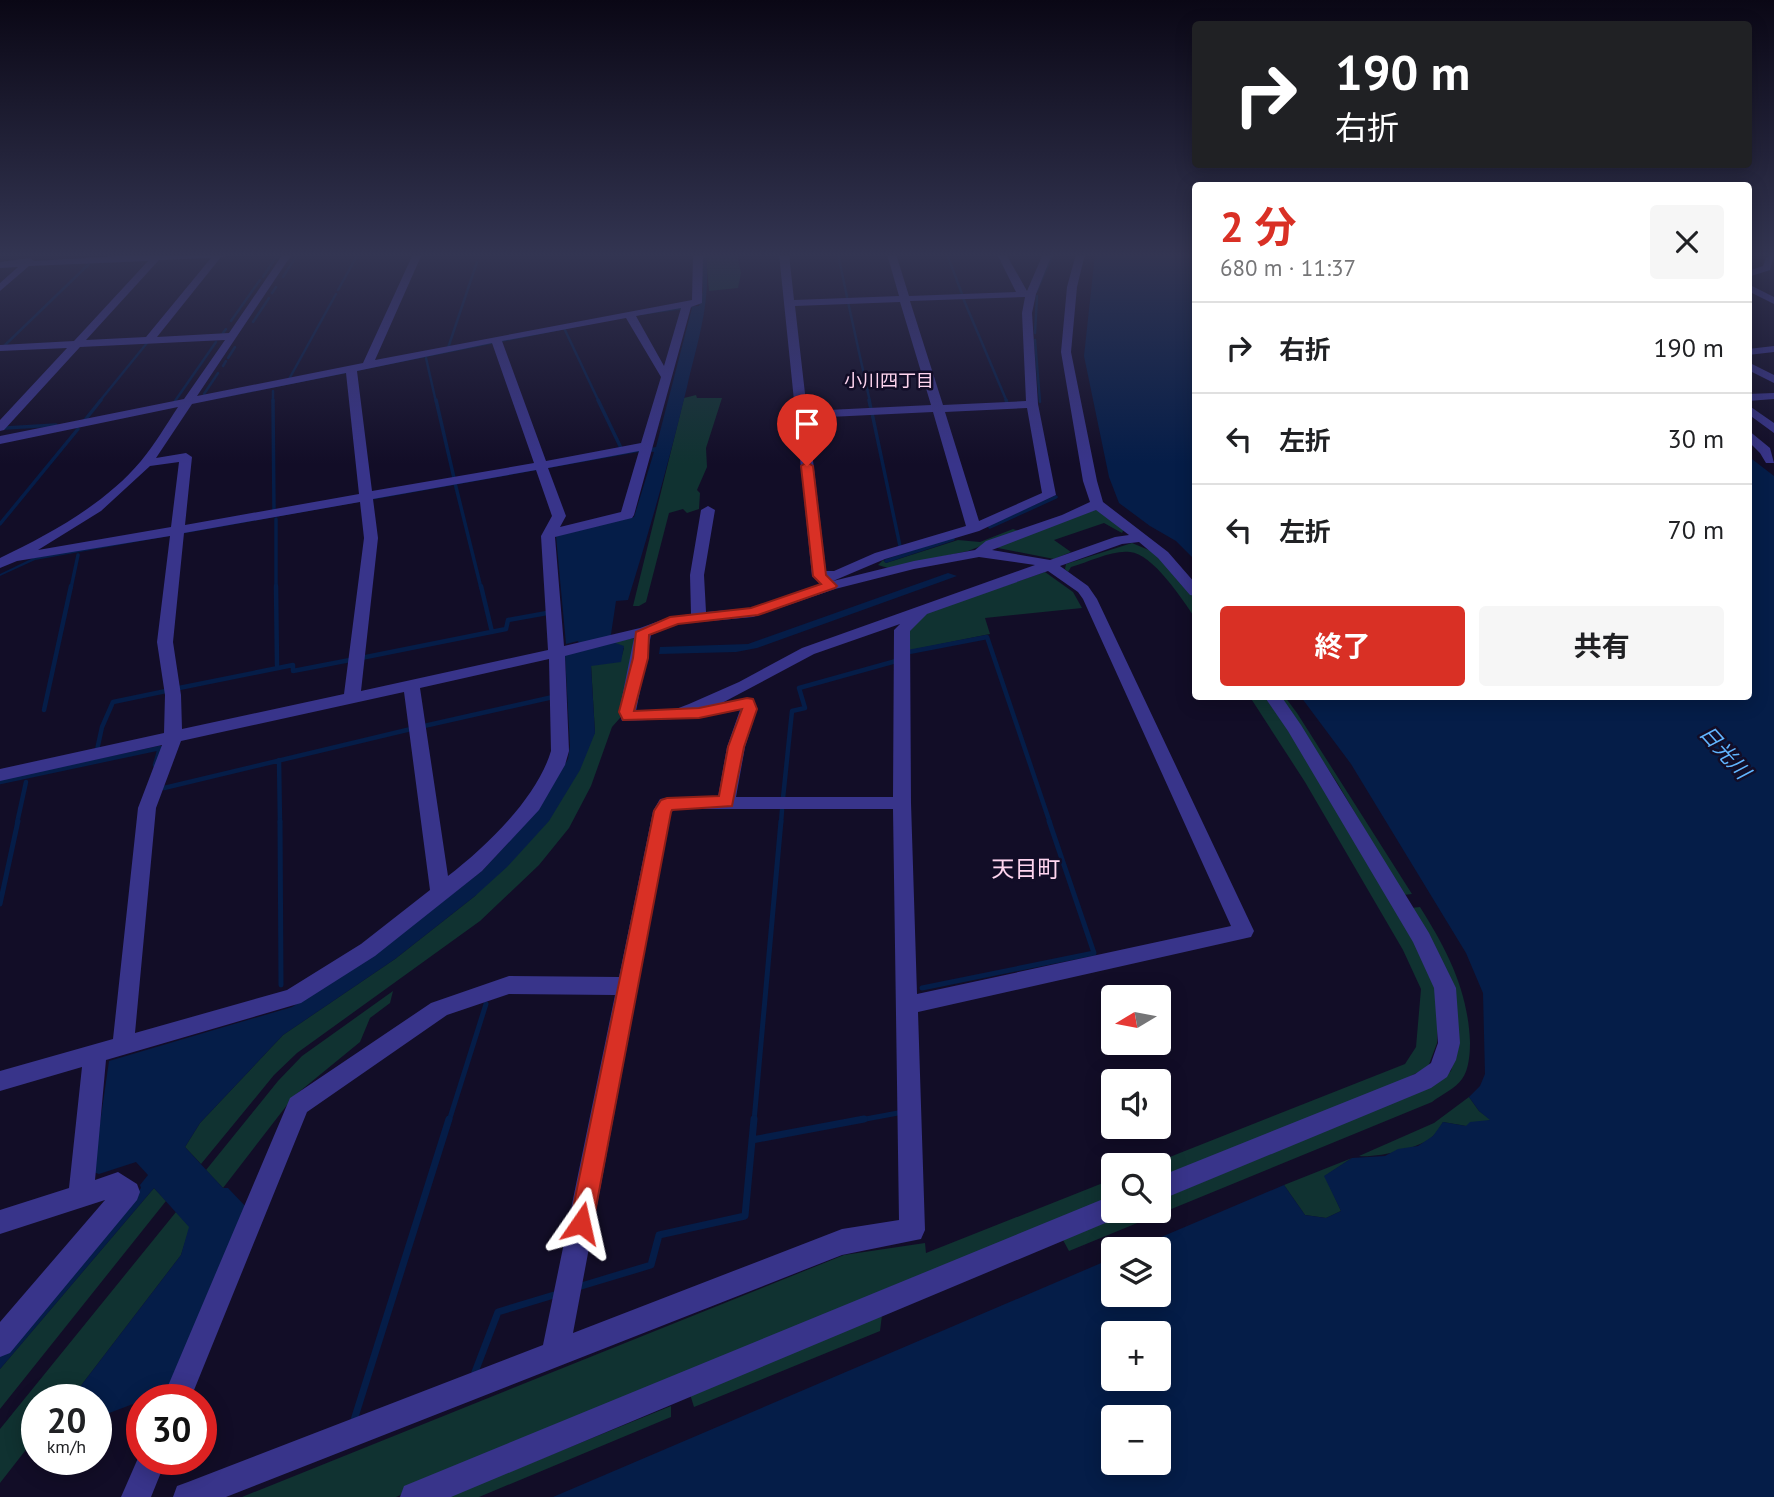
<!DOCTYPE html>
<html lang="ja">
<meta charset="utf-8">
<style>
body{margin:0;font-family:"PT Sans","Noto Sans JP",sans-serif;background:#f6f6f6;color:#202124;height:100vh;display:flex;flex-direction:column;font-size:26px;white-space:nowrap}
*{box-sizing:border-box;margin:0}
p{font-size:23px;color:#757577}
.icon{flex:none;width:38px;height:38px;fill:none;stroke:currentColor;stroke-width:2;stroke-linecap:round;stroke-linejoin:round}
.map{position:relative;flex:1;overflow:hidden}
.side{position:absolute;left:1192px;top:182px;width:560px;height:518px;display:flex;flex-direction:column;background:#fff;border-radius:7px;box-shadow:0 4px 18px #0003}
.side>*{flex:none}
.guide{position:absolute;left:1192px;top:21px;width:560px;height:147px;border-radius:7px;box-shadow:0 4px 18px #0003;background:#202124;color:#fff;overflow:hidden}
.needle{width:46px;rotate:260deg}
.fabs{position:absolute;left:1101px;top:985px;display:grid;gap:14px}
.fabs a{display:grid;place-items:center;width:70px;height:70px;border-radius:7px;background:#fff;box-shadow:0 4px 18px #0003;font-size:35px}
.speed{position:absolute;left:21px;top:1384px;display:flex;gap:14px;font-size:35px;font-weight:700;text-align:center}
.speed>*{display:grid;place-content:center;width:91px;height:91px;border-radius:50%;background:#fff;box-shadow:0 4px 18px #0003;line-height:1}
.speed small{font-size:18px;font-weight:400}
.speed .limit{border:10px solid #d22;background:#fff;color:#111}
.pin{position:absolute;display:grid;place-items:center;width:60px;height:60px;color:#fff;margin:-72px -30px;border-radius:50% 50% 50% 0;rotate:-45deg;box-shadow:0 0 7px #0007}
.pin .icon{rotate:45deg}
.me{position:absolute;width:77px;margin:-38px;rotate:11deg;stroke-linejoin:round;filter:drop-shadow(0 0 5px #0008)}
.turn{display:flex;align-items:center;gap:24px;height:147px;padding:0 28px;font-size:32px}
.turn .icon{width:91px;height:91px;stroke-width:2.5}
.turn b{display:block;font-size:49px;line-height:60px}
.round{display:grid;place-items:center;flex:none;width:74px;height:74px;border-radius:7px;background:#f6f6f6}
.summary{display:flex;align-items:center;justify-content:space-between;height:119px;padding:0 28px}
h1{font-size:42px;font-weight:700;line-height:52px;color:#d93025}
.primary-button{display:flex;gap:14px;margin-top:auto;padding:14px 28px}
.primary-button a{flex:1;height:80px;border-radius:7px;background:#d93025;color:#fff;font-size:28px;font-weight:700;line-height:80px;text-align:center}
.primary-button a+a{background:#f6f6f6;color:#202124}
ul{padding:0;list-style:none}
li{display:flex;align-items:center;gap:21px;height:91px;padding:0 28px;border-top:2px solid #e0e0e0}
li div{flex:1}
li b{display:block;font-size:26px}
li em{font-style:normal}
.map>svg:first-child{display:block}
.green{fill:#103231}
.water{fill:#051d48;fill-rule:evenodd}
.lines{fill:none;stroke-linecap:round;stroke-linejoin:round}
.stream-far4{stroke:#051d48;stroke-width:2.5}
.stream-far3{stroke:#051d48;stroke-width:3.5}
.stream-far2{stroke:#051d48;stroke-width:4.5}
.stream-far1{stroke:#051d48;stroke-width:5}
.stream{stroke:#051d48;stroke-width:7}
.minor{fill:#38348a;fill-rule:evenodd}
.route{fill:#d93025;stroke:#8d1f18;stroke-width:2}
.labels{text-anchor:middle;dominant-baseline:central;stroke-width:5;stroke-linejoin:round;paint-order:stroke}
.far-neighbourhood-label{font-size:18px;fill:#ffd5ef;stroke:#120d27}
.water-label{font-size:21px;font-style:italic;fill:#61b5ff;stroke:#120d27}
.quarter-label{font-size:23px;fill:#ffd5ef;stroke:#120d27}
</style>
<div class="map">
<svg width="1774" height="1497" viewBox="0 0 1774 1497">
<rect width="100%" height="100%" fill="#120d27"/>
<!-- green -->
<path class="green" d="M737,254l4,19 -3,15 -29,3 -3,-36z
M696,395l1,3h25l-16,50 1,19 -10,23 3,3 -1,16 -12,4 -4,-4 -14,4 -23,89 -7,4h-6l51,-208z
M1097,509l27,20 -2,4 -18,-10 -50,17 17,12 -17,7 -56,-11 -2,-3z
M1013,529l6,2 -51,20 -80,17 -10,-3 5,-5 3,3 72,-23 22,2z
M1132,543l24,10 33,38 6,9v18c-12,-18 -43,-65 -65,-66 -18,-2 -41,10 -59,15l-3,5 -3,-3 1,-5z
M1045,572l28,20 9,16 -97,10 5,16 -84,17 4,-26 13,-11z
M636,638l-16,80 -8,9 -21,59 -22,42 -30,37 -59,56 -183,132 -23,22 -73,89 -16,-17 15,-24 83,-88 112,-76 80,-63 120,-163 -4,-68 31,-10 2,-7 -14,-6z
M1250,697h15l24,33 121,203 25,52 3,29 -1,29 -9,24 -23,12 -246,102 -1,-15h-11l258,-102 11,-17 5,-58 -18,-39 -98,-168z
M1280,697h5l12,16 115,181 -9,1 -65,-111z
M1420,907c27,43 48,83 50,135 0,11 -1,28 -8,37 -6,9 -21,16 -30,23l-363,149 -6,-11 69,-29h26l1,-11 262,-109 30,-20c19,-69 -9,-104 -40,-163z
M393,991l-3,12 -20,15 -10,24 -66,54 -71,92 -17,-18 72,-89 24,-25z
M1469,1097l10,14 12,9 -25,6 -23,-4c-3,5 -6,11 -10,14 -11,12 -57,22 -74,20l75,-33z
M1352,1158l-27,18 16,35 -15,7 -21,-3 -21,-30z
M1113,1179v21l-717,297h-154l602,-242 81,-12 1,10z
M154,1188l12,13 -166,208v-40z
M176,1212l14,15 -9,28 -111,145h-33v40l-5,2 -32,41v-54z
M882,1315l-2,16 -186,76 -4,-13z
M671,1406v11l-192,80h-32z"/>
<!-- water -->
<path class="water" d="M701,254h5c5,50 -8,85 -19,133 -17,71 -37,142 -59,213l-12,1 -6,40 14,5 -3,16 -30,4 4,67 -15,37 -31,51 -42,46 -32,29 -80,63 -112,76 -83,88 -15,24 38,41h5l19,20 -77,182 -74,28v-18h-26l111,-145 8,-28 -35,-39 -154,181v-16l141,-165 -1,-3 8,-10 -12,-13 -37,12 -6,-2 16,-111 183,-54 86,-55 105,-82 52,-57 33,-54 2,-13 -5,-91 17,-4 -4,-10 -12,3 -10,-108 78,-19 20,-65 -10,-1 -609,109 -35,16v-2l33,-16 623,-111 36,-139 -66,9 -424,85 297,-62 182,-33 18,-1 4,-15z
M1095,254h100v306l-19,-19 -26,-15 -31,-23 -10,-26 -25,-121z
M1748,456l26,20v1021h-1221l560,-239v37h45v-45l-25,-1 151,-64 21,30 21,3 15,-7 -17,-35 28,-18 33,-2 13,-7 20,-3 15,-10 10,-14 23,4 4,-4 20,-2 -11,-9 -10,-14 11,-11 5,-12 -2,-81 -17,-40 -115,-189 -50,-67 447,-1zM1113,1334h45v45h-45zM1113,1418h45v45h-45z
M948,573l9,3 -200,72 -21,4 -77,2 1,-7 88,-3z"/>
<g class="lines">
<!-- stream-far4 -->
<path class="stream-far4" d="M838,254l9,43
M947,254l15,40
M274,260l4,-5
M263,277l10,-15
M283,277l14,-22
M338,290l20,-36
M1036,292l17,-38
M272,293l4,-6
M963,298l44,104
M848,302l22,100
M231,321l29,-41
M253,322l16,-24
M565,330l34,72
M223,333l3,-4
M1035,333l2,-37
M1035,340l5,62
M4,346l85,-82
M448,348l29,-86
M228,358l7,-11
M426,358l10,44
M223,366l3,-5
M288,381l48,-87
M273,391v11
M204,394l14,-21
M175,401l41,-59
M99,402l48,-59"/>
<!-- stream-far3 -->
<path class="stream-far3" d="M273,400l1,110
M436,400l18,78
M598,400l23,48
M869,400l2,9
M1006,400l1,3
M872,413l28,133
M85,420l16,-20
M5,428l51,-3
M455,483l26,105
M276,519v69
M0,524l78,-95
M990,527l66,-30
M886,561l67,-22
M71,588l7,-33"/>
<!-- stream-far2 -->
<path class="stream-far2" d="M276,586l1,79
M481,586l11,46
M909,652l78,-15 63,186
M361,658l145,-29 2,-9 39,-7
M179,688l114,-23v6l57,-11
M44,710l27,-124
M424,726l129,-29
M97,750l5,-23 11,-25 53,-11
M279,760l1,63
M0,782l160,-34 -5,17
M164,788l247,-59
M783,798l9,-87 13,-3 -6,-20 97,-27
M17,823l9,-41
M781,823l1,-13"/>
<!-- stream-far1 -->
<path class="stream-far1" d="M280,821l1,164
M0,904l18,-83
M922,988l172,-35 -45,-132
M449,1121l37,-117
M754,1121l27,-300
M855,1121l43,-8"/>
<!-- stream -->
<path class="stream" d="M752,1140l112,-21
M578,1287l73,-22 8,-30 86,-19 9,-97
M475,1372l23,-60 56,-17
M354,1420l95,-301"/>
<!-- minor -->
<path class="minor" d="M154,254h86l-19,3 -64,80 72,-4 54,-79h9l-95,142 166,-33 50,-109h9l-47,106 317,-60 1,-46h10l-1,49 -11,4 -57,208 -2,3 -77,19 9,109 76,-18 30,-11 21,-3 -1,-39 11,-65 7,-4 7,4 -11,65 2,37 45,-4 69,-24 -8,-8 -33,-322h10l5,46 105,-4 -12,-42h9l13,42 107,-4 -19,-38h9l21,37 16,-37h9l-16,40 -4,19 6,91 18,91 -77,36 -94,28 -52,22 81,-20 61,-11 11,-9 76,-26 28,-13 -7,-21 -22,-129 6,-65 9,-33h9l-8,33 -6,65 26,129 6,21 65,50 27,31v13l-5,-1 -32,-37 -19,-16 -17,2 -62,22 28,20 9,13 157,332 -3,6 -333,75 7,218 -4,9 -79,16 -616,242h-53l4,-11 11,-4 355,-137 72,-350 -106,-1 -62,21 -140,97 -117,288h-28l128,-302 141,-95 78,-27 110,1 34,-166 7,-12 7,-1 51,-1 9,-50 13,-37 -41,8 -77,3 -3,-9 15,-74 -69,18 4,95 -4,14 -26,45 -57,61 -107,85 -74,47 -195,57 -11,120 23,-8 19,12 3,8 -3,8 -127,153 -10,4v-35l105,-122 -105,34v-24l69,-22 13,-121 -82,24v-20l113,-32 25,-231 24,-63 -162,36v-12l164,-36 1,-38 -8,-53 13,-106 -153,25 -17,7v-10c50,-24 105,-54 141,-97 14,-17 25,-36 37,-54l-178,37v-8l184,-37 41,-59 -145,7 -76,83 -4,1v-11l67,-72 -67,3v-6l74,-4 74,-80 -119,5 -29,25v-8l18,-16 -18,1v-6l30,-4 4,3zM211,258l-65,79 -60,3 73,-80zM1025,297l-3,16 4,88 -83,4 -33,-104zM900,302l31,103 -124,6 -12,-105zM681,308l-17,58 -28,-50zM626,318l35,59 -20,66 -95,18 -44,-120zM492,343l42,120 -162,28 -15,-120zM346,373l13,121 -174,31 7,-68 -6,-4 -30,5 36,-54zM1027,408l15,85 -63,28 -34,-109zM933,412l33,114 -91,27 -41,18h-8l-18,-153zM639,451l-18,61 -61,15 6,-11 -18,-48zM179,462l-8,65 -133,23 63,-39 49,-45zM536,470l16,46 -11,20 7,114 -187,41 17,-153 -5,-39zM360,502l4,36 -20,156 -162,35 -1,-34 -8,-53 11,-109zM1096,510l33,25 -14,2 -65,23 -58,-10zM979,557l56,8 -233,83 -63,34 -50,22 -13,5 -40,2 15,-76 27,-11 75,-7 82,-28 79,-20zM1048,571l30,21 5,7 148,327 -314,68 -6,-191 -1,-172 17,-17zM900,624l-6,6 -1,167h-157l9,-50 12,-38 -4,-10 -6,-1 -25,5 92,-49zM549,659l2,92c-14,47 -65,96 -103,125l-28,-188zM404,692l26,198 -69,54 -74,46 -152,43 21,-225 25,-67zM676,809h217l6,411 -57,9 -269,104 98,-521z
M1774,254l-4,16 -22,7v-6l15,-5 3,-8z
M1748,284l26,13v7l-26,-13z
M1774,346v6l-26,3v-6z
M1748,362l26,13v8l-26,-13z
M1774,393v6l-26,2v-7z
M1748,405l26,18v10l-26,-19z
M1748,430l22,18 4,15h-8l-6,-10 -12,-12z
M1264,696h17l20,29 128,208 27,55 4,55 -4,17 -9,17 -16,11 -273,113v-24l257,-103 16,-11 7,-20 -4,-55 -21,-46 -125,-211z
M1113,1195v16h11l-2,5 -671,281h-51l4,-11z
M142,1449v11h24l-15,37h-30z"/>
</g>
<!-- sky -->
<linearGradient id="sky" x2="0" y2="1"><stop stop-color="#0a0715"/><stop offset="0.55" stop-color="#333552"/><stop offset="1" stop-color="#333552" stop-opacity="0"/></linearGradient>
<rect width="1774" height="464" fill="url(#sky)"/>
<!-- route -->
<path class="route" d="M807,462l6,4 13,109 11,11 -2,2 -77,27 -80,9 -29,11 -1,23 -14,53 65,-3 48,-10 6,1 4,10 -13,38 -12,59 -60,4 -1,2 -78,411 -4,8 -8,3 -8,-3 -3,-8 84,-412 7,-11 6,-2 52,-2 9,-49 14,-38 -43,9 -76,2 -4,-8 14,-54 3,-26 34,-15 81,-9 70,-24 -8,-8 -12,-110z"/>
<g class="labels">
<!-- far-neighbourhood labels -->
<g class="far-neighbourhood-label">
<text x="889" y="380">小川四丁目</text>
</g>
<!-- water labels -->
<g class="water-label">
<text transform="translate(1725 752) rotate(48)">日光川</text>
</g>
<!-- quarter labels -->
<g class="quarter-label">
<text x="1026" y="868">天目町</text>
</g>
</g>
</svg>
<div class="fabs">
<a><svg class="needle" viewBox="-14 -14 28 28"><path d="M0-13l5 13h-10z" fill="#e53935"/><path d="M0 13l5-13h-10z" fill="#757577"/></svg></a>
<a><svg class="icon" aria-label="sound" viewBox="0 0 24 24"><path d="M4 9h4l5-4v14l-5-4H4zM17 9q2 3 0 6"/></svg></a>
<a><svg class="icon" aria-label="search" viewBox="0 0 24 24"><circle cx="10" cy="10" r="6"/><path d="M15 15l6 6"/></svg></a>
<a><svg class="icon" aria-label="layers" viewBox="0 0 24 24"><path d="M12 4l9 5-9 5-9-5zM3 14l9 5 9-5"/></svg></a>
<a>+</a>
<a>−</a>
</div>
<div class="speed"><div>20<small>km/h</small></div><div class="limit">30</div></div>
<div class="pin" style="left:807px;top:466px;background:#d93025"><svg class="icon" aria-label="arrive" viewBox="0 0 24 24"><path d="M6 21V4h12l-3 4 3 4H6"/></svg></div>
<svg class="me" style="left:581px;top:1223px" viewBox="-20 -20 40 40"><path d="M0-17L14 15 0 8-14 15z" fill="#d93025" stroke="#fff" stroke-width="4"/></svg>
<div class="guide">
<div class="turn"><svg class="icon" aria-label="right" viewBox="0 0 24 24"><path d="M7 20v-9h11M14 6l5 5-5 5"/></svg><div><b>190 m</b>右折</div></div>
</div>
<section class="side">
<div class="summary"><div><h1>2 分</h1><p>680 m · 11:37</p></div><a class="round"><svg class="icon" aria-label="close" viewBox="0 0 24 24"><path d="M6 6l12 12M18 6L6 18"/></svg></a></div>
<ul>
<li><svg class="icon" aria-label="right" viewBox="0 0 24 24"><path d="M7 20v-9h11M14 6l5 5-5 5"/></svg><div><b>右折</b></div><em>190 m</em></li>
<li><svg class="icon" aria-label="left" viewBox="0 0 24 24"><path d="M17 20v-9H6M10 6l-5 5 5 5"/></svg><div><b>左折</b></div><em>30 m</em></li>
<li><svg class="icon" aria-label="left" viewBox="0 0 24 24"><path d="M17 20v-9H6M10 6l-5 5 5 5"/></svg><div><b>左折</b></div><em>70 m</em></li>
</ul>
<div class="primary-button"><a>終了</a><a>共有</a></div>
</section>
</div>
